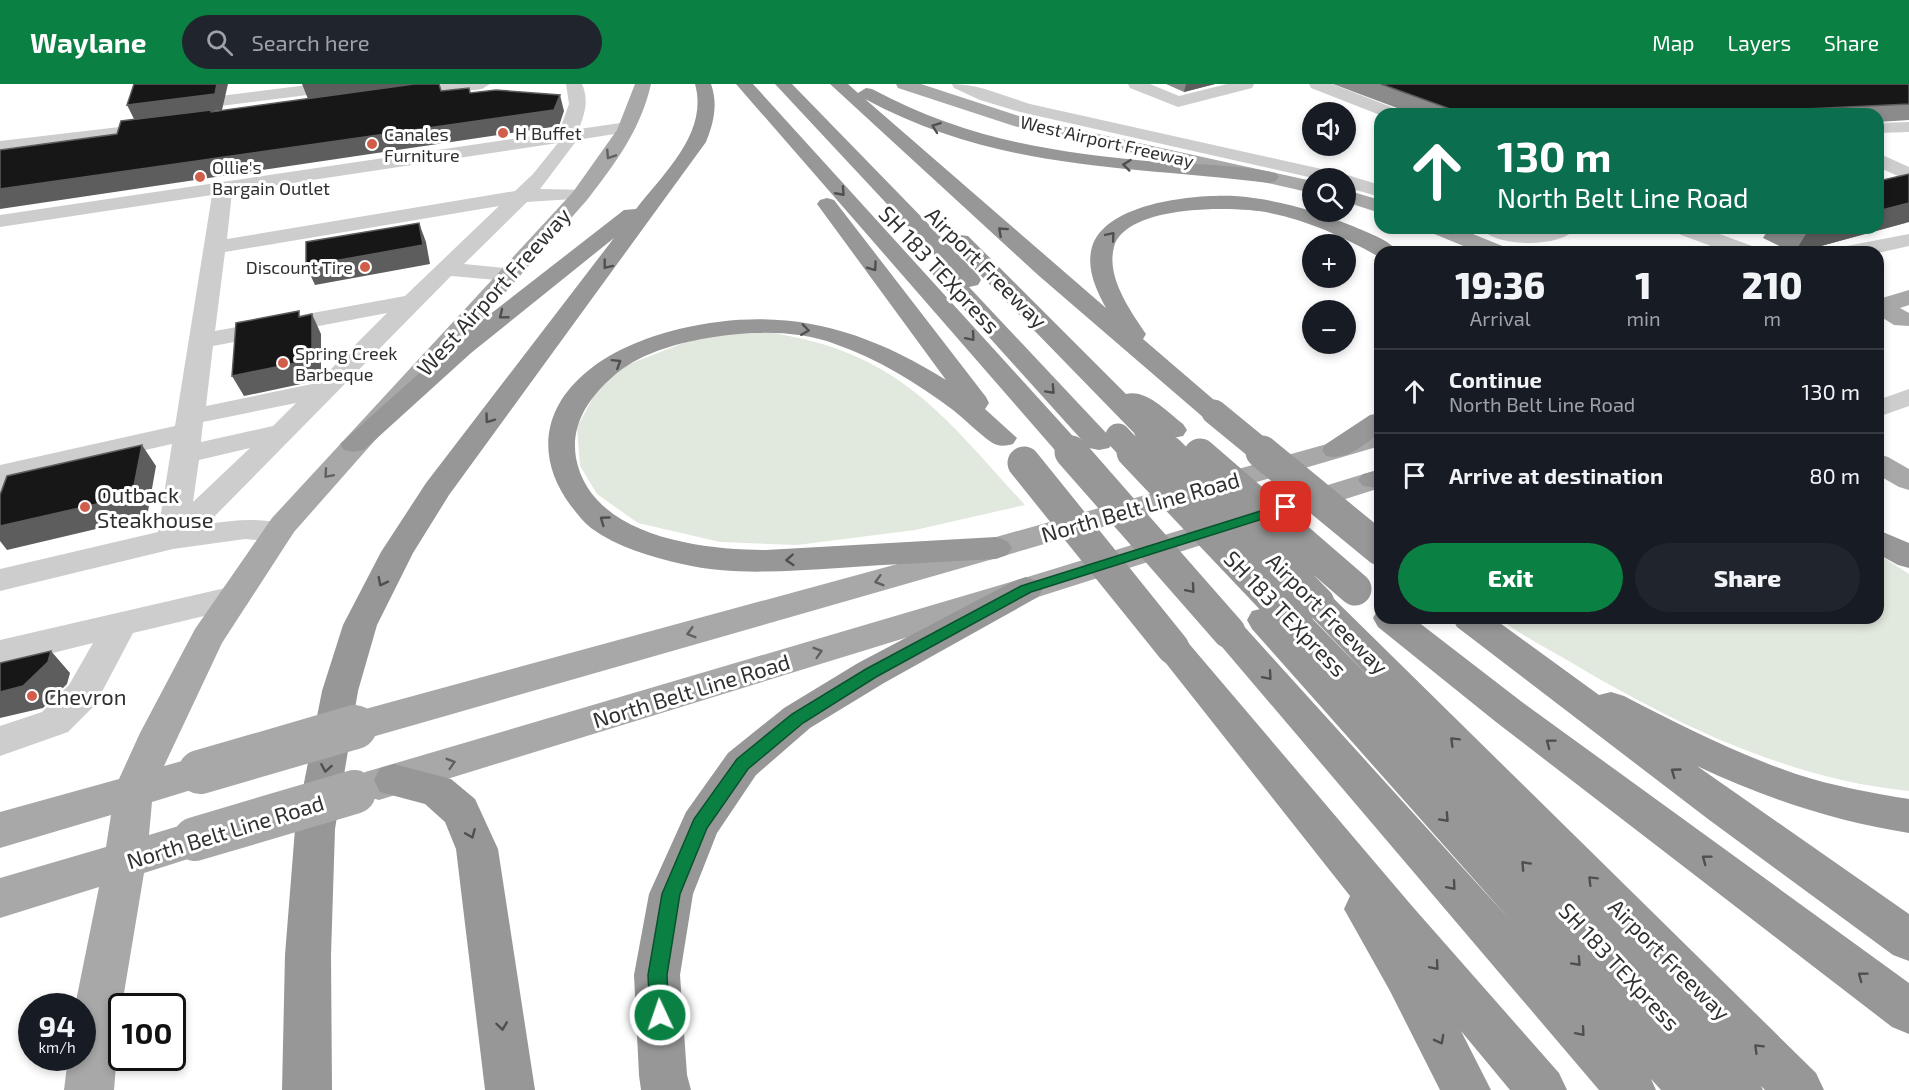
<!DOCTYPE html>
<meta charset="utf-8">
<style>
body{margin:0;font-family:"Exo 2",sans-serif;background:#20242c;color:#f1f3f6;height:100vh;display:flex;flex-direction:column;font-size:22px;white-space:nowrap}
*{box-sizing:border-box;margin:0}
p{font-size:20px;color:#9ea1a6}
.icon{flex:none;width:33px;height:33px;fill:none;stroke:currentColor;stroke-width:2;stroke-linecap:round;stroke-linejoin:round}
.map{position:relative;flex:1;overflow:hidden}
.details{position:absolute;left:1374px;top:162px;width:510px;height:378px;display:flex;flex-direction:column;background:#171b24;border-radius:18px;box-shadow:0 3px 9px #0003}
.details>*{flex:none}
.banner{position:absolute;left:1374px;top:24px;width:510px;height:126px;border-radius:18px;box-shadow:0 3px 9px #0003;background:#0b6e4f;color:#fff;overflow:hidden}
.buttons{position:absolute;left:1302px;top:18px;display:grid;gap:12px}
.buttons a{display:grid;place-items:center;width:54px;height:54px;border-radius:50%;background:#171b24;box-shadow:0 3px 9px #0003;font-size:30px}
.speed{position:absolute;left:18px;top:909px;display:flex;gap:12px;font-size:30px;font-weight:700;text-align:center}
.speed>*{display:grid;place-content:center;width:78px;height:78px;border-radius:50%;background:#171b24;box-shadow:0 3px 9px #0003;line-height:1}
.speed small{font-size:15px;font-weight:400}
.speed .limit{border:3px solid #111;border-radius:9px;background:#fff;color:#111}
.pin{position:absolute;display:grid;place-items:center;width:51px;height:51px;color:#fff;margin:-26px;border-radius:12px;box-shadow:0 3px 9px #0006}
.me{position:absolute;width:66px;margin:-33px;rotate:357deg;stroke-linejoin:round;filter:drop-shadow(0 0 4px #0008)}
.turn{display:flex;align-items:center;gap:21px;height:126px;padding:0 24px;font-size:27px}
.turn .icon{width:78px;height:78px;stroke-width:2.5}
.turn b{display:block;font-size:42px;line-height:51px}
.eta{display:flex;justify-content:space-evenly;align-items:center;height:102px;text-align:center}
.eta b{font-size:36px;font-weight:800;line-height:42px}
.action{display:flex;gap:12px;margin-top:auto;padding:12px 24px}
.action a{flex:1;height:69px;border-radius:36px;background:#0b8043;color:#fff;font-size:24px;font-weight:800;line-height:69px;text-align:center}
.action a+a{background:#20242c;color:#f1f3f6}
ul{padding:0;list-style:none}
li{display:flex;align-items:center;gap:18px;height:84px;padding:0 24px;border-top:2px solid #363941}
li div{flex:1}
li b{display:block;font-size:22px}
li em{font-style:normal}
header{display:flex;align-items:center;gap:36px;box-sizing:border-box;height:84px;padding:0 30px;background:#0b8043;color:#fff}
header strong{font-size:28px}
nav{display:flex;gap:33px;margin-inline-start:auto;font-size:21px}
.search{width:420px;height:54px;background:#20242c;display:flex;align-items:center;gap:15px;box-sizing:border-box;padding:0 21px;border-radius:33px;color:#9ea1a6;font-size:22px}
.map>svg:first-child{display:block}
.green{fill:#e1e8dd}
.lines{fill:none;stroke-linecap:round;stroke-linejoin:round}
.minor{fill:#cdcdcd;fill-rule:evenodd}
.major{fill:#a8a8a8;fill-rule:evenodd}
.highway{fill:#979797;fill-rule:evenodd}
.major-bridge-far1{stroke:#a8a8a8;stroke-width:33}
.major-bridge{stroke:#a8a8a8;stroke-width:44}
.highway-bridge-far1{stroke:#979797;stroke-width:25}
.highway-bridge{stroke:#979797;stroke-width:33}
.wall{fill:#8b8b8b}
.shaded-wall{fill:#5d5d5d}
.building{fill:#171717;stroke:#5d5d5d;stroke-width:1.5}
.oneway{stroke:#4f4f4f}
.oneway2{stroke:#606060}
.route{fill:#0b8043;stroke:#07532c;stroke-width:1.5}
.poi-dot{fill:#d05e4a;stroke:#fff;stroke-width:2}
.labels{text-anchor:middle;dominant-baseline:central;stroke-width:6;stroke-linejoin:round;paint-order:stroke}
.far-poi-label{font-size:18px;fill:#303030;stroke:#fff;text-anchor:start}
.far-street-label{font-size:18px;fill:#303030;stroke:#fff}
.street-label{font-size:22px;fill:#303030;stroke:#fff}
.poi-label{font-size:22px;fill:#303030;stroke:#fff;text-anchor:start}
</style>
<header>
<strong>Waylane</strong>
<div class="search"><svg class="icon" aria-label="search" viewBox="0 0 24 24"><circle cx="10" cy="10" r="6"/><path d="M15 15l6 6"/></svg>Search here</div>
<nav><a>Map</a><a>Layers</a><a>Share</a></nav>
</header>
<div class="map">
<svg width="1909" height="1006" viewBox="0 0 1909 1006">
<rect width="100%" height="100%" fill="#fff"/>
<!-- green -->
<path class="green" d="M766,248c132,19 175,81 259,173l-110,25 -118,15 -77,-3 -82,-19 -41,-29 -17,-28 -3,-39 19,-35 12,-12 19,-15 59,-23 34,-8z
M1878,470l31,20v217c-121,-12 -234,-67 -337,-128 -25,-15 -51,-28 -74,-45h380z"/>
<g class="lines">
<!-- minor -->
<path class="minor" d="M315,0h48l-8,5 -174,22 -6,-1 -3,-4 3,-4 6,-1z
M443,0h47l-8,5 -85,11 -8,-5 8,-5z
M566,0h16c7,16 3,29 -3,45l48,-7 6,1 3,4 -3,4 -6,1 -50,8 -37,49 48,1 3,4 -3,4 -61,4 -63,62 52,5 3,5 -3,5 -8,2 -57,-5 -244,248c28,-4 54,-7 82,1l5,7 -5,7 -11,3 -33,-3 -72,10 -173,42v-22l158,-37 14,-88 -156,35 -6,11 -10,2v-27l175,-39 37,-231 -212,32v-12l559,-83 10,-28zM558,59l-25,31 -18,17 -288,48 5,-47zM499,122l-94,90 -190,35 10,-79zM387,229l-70,70 -111,23 7,-60zM296,319l-23,23 -72,16 2,-20zM250,364l-57,54 6,-42z
M952,0c27,0 52,12 78,20l314,70 36,11v12l-34,-10v-9h-33l-293,-66 -40,-12 -26,-12z
M1128,0h22l29,12 48,-12h27l-2,4 -74,19 -48,-19z
M1309,0h23l67,26 3,4 -22,1 -69,-27z
M162,38l6,1 3,4 -3,4 -168,22v-12z
M1909,38v10l-31,1v-10z
M1878,69l31,14v14l-31,-14z
M1481,144h32l15,3 18,-3h30c-14,20 -81,20 -95,0z
M1673,144h30l52,19 3,5h-31l-51,-19z
M1909,150v12l-31,7 -40,-1 3,-5z
M1909,305v17l-31,11v-17z
M234,502l12,4 5,8 -5,8 -113,27 -38,72 -27,27 -68,24v-30l42,-14 27,-27 24,-42 -93,23v-26z"/>
<!-- major -->
<path class="major" d="M635,0h16c-10,45 -36,80 -64,116l-293,332 -72,111 -58,123 36,-10 14,5 6,11 -6,11 -62,19 -3,33 46,-14 15,5 6,13 -6,13 -66,21 -24,144 -6,73h-50l4,-32h14v-52h-7l24,-119 -99,31v-40l106,-31 5,-32 -111,33v-36l119,-33 21,-46 55,-104 77,-111 301,-326 44,-62z
M896,0h25l104,34 287,63v12l-298,-67 -116,-38z
M1346,106l34,10v13l-34,-11z
M1429,144h29l47,19 3,5h-30l-46,-19z
M1909,206v15l-9,3 9,5v13l-15,-1 -16,-10 1,-16z
M1380,345v17l-373,109 -649,186 -13,-5 -6,-10 6,-10 13,-5 631,-172z
M1878,370l10,3 21,12v21l-10,-3 -21,-12z
M1380,385v19l-342,109 -659,203 -14,-4 -6,-12 6,-12 14,-4 635,-187z"/>
<!-- highway -->
<path class="highway" d="M695,0h16c7,20 3,38 -5,58l-257,353 -36,58 -36,72 -19,66 -23,138 -4,126 1,135h-50l3,-135 10,-126 27,-138 21,-66 38,-73 45,-69 188,-245 -143,115 -107,97 -10,2 -10,-2 -4,-6 113,-101 171,-133 12,-1c27,-35 73,-76 59,-125z
M736,0h17l327,360 4,6 -4,6 -10,3 -10,-3z
M775,0h17l186,191 3,5 -3,5 -9,2 140,149 4,6 -4,6 -10,2 -10,-2 -155,-172 -3,-5 3,-5 9,-2z
M830,0h18l10,9 8,-5 6,1c96,51 179,63 286,73 38,3 80,2 118,11l3,4 -3,4 -7,2c-145,-18 -270,-12 -404,-84l241,209c-10,-18 -20,-40 -14,-61 14,-45 104,-53 143,-51 41,3 82,15 120,31 13,6 35,13 43,25h-18l-1,5c-35,-20 -70,-36 -109,-44 -34,-7 -144,-9 -156,34 -8,30 16,63 32,87l-3,5 85,73 -4,6 -10,2 -10,-2 -166,-143z
M827,114l7,2 152,197 3,6 -4,6 32,29 -4,6c-8,2 -15,3 -22,-2 -13,-9 -25,-22 -38,-32 -36,-27 -75,-51 -118,-66 -38,-14 -82,-13 -121,-7 -33,5 -71,15 -97,36 -26,22 -47,49 -41,85 15,79 126,92 190,92l230,-13 11,4 5,7 -5,7 -11,4c-52,3 -105,5 -157,9 -53,3 -105,8 -157,-4 -31,-7 -65,-17 -91,-36 -8,-6 -14,-15 -20,-22 -33,-44 -31,-93 12,-131 27,-24 61,-37 96,-46 101,-24 181,-3 267,51l-129,-176 3,-4z
M960,151l8,1 158,158c21,-5 41,18 57,30l4,6 -4,6 -10,2 -15,-6 -2,3 -10,2 -10,-2 -184,-189 -3,-5 3,-5z
M1380,329v20c-17,12 -33,28 -54,23l-4,-6 4,-6 44,-29z
M1380,386v18l-17,-2 -5,-6 5,-6z
M1878,446l31,13v25l-11,-3 -20,-11z
M1026,493l12,4 5,8 -5,8 -154,86 -74,45 -54,47 -39,58 -24,61 -13,81 7,100 4,15h-50l-2,-15 -5,-100 15,-81 37,-82 42,-59 56,-45 74,-45 156,-82z
M1318,507l12,4 486,478 8,17h-59l-4,-4 2,4h-102l-10,-11 5,11h-57l-382,-449 -5,-9 5,-9 12,-4 12,4 270,298 -259,-292 -5,-9 5,-9 12,-3 8,2 3,-5 12,-3 12,3 76,78 -69,-72 -5,-8 5,-8z
M1378,525h2v9h33l109,84 387,281v51l-17,-7 -396,-305 -118,-95 -5,-9z
M1452,534h41l106,77 12,-3 13,4c56,29 113,58 172,78 37,12 75,19 113,25v34c-75,-12 -144,-35 -212,-67l212,148v47l-16,-6 -185,-136 -251,-192z
M1173,551l12,4 227,267 147,167 8,17h-57l-49,-59 30,59h-51l-50,-99 -46,-82 6,-13 -189,-239 -5,-9 5,-9z
M394,680l57,15 24,20 23,50 37,241h-50l-29,-241 -11,-27 -20,-18 -45,-12 -6,-12 6,-12z"/>
<!-- major-bridge-far1 -->
<path class="major-bridge-far1" d="M349,644l9,-2"/>
<!-- major-bridge -->
<path class="major-bridge" d="M200,688l155,-45
M195,755l159,-47"/>
<!-- highway-bridge-far1 -->
<path class="highway-bridge-far1" d="M1214,328l50,41
M1146,345l24,24
M1118,352l16,17
M1070,366l3,3"/>
<!-- highway-bridge -->
<path class="highway-bridge" d="M1071,368l158,180
M1133,368l154,162
M1168,368l150,151
M1262,368l118,97
M1200,371l155,134
M1024,379l149,185"/>
</g>
<!-- wall -->
<path class="wall" d="M1166,0h49l-31,8z
M1333,0h576v36l-31,2v-8h-465z
M1909,138l-110,30h-7l-29,-14 6,-10h109z"/>
<!-- shaded-wall -->
<path class="shaded-wall" d="M217,0h11l-6,26 -87,11 -8,-16z
M302,0h124l-118,15z
M1186,0h29l-31,8z
M560,11l4,16 -5,15 -559,83v-20z
M1909,119v19l-110,30h-4l14,-23 5,-1h64v-17z
M419,139l7,19 4,22 -115,21 -9,-19z
M312,230l9,20v36l-6,1v10l-71,15 -12,-20 73,-25z
M142,361l14,21 -9,51 -140,33 -7,-9v-15z
M51,567l19,22 -3,11 -24,24 -43,10v-26z"/>
<!-- building -->
<path class="building" d="M134,0h83l-2,10 -88,11z
M414,0h25l2,7 28,-3 1,5 26,-3 64,5 -6,15 -554,79v-39l117,-16 4,-13 90,-11v2z
M1381,0h528v20l-124,6 -10,4h-311z
M1909,90v29l-31,8v-30z
M419,139l4,22 -117,21v-24z
M299,227v6l13,-3v36l-7,1v10l-73,15 4,-53z
M142,361l-10,51 -132,30v-31l7,-19z
M51,567l-3,11 -25,24 -23,6v-29z"/>
<!-- one-way arrows -->
<defs><path id="oneway-chevron" d="M-2-3.5L2.5 0L-2 3.5" fill="none" stroke-width="1.6" stroke-linecap="round" stroke-linejoin="round" transform="scale(1.5)"/></defs>
<g class="oneway">
<use href="#oneway-chevron" transform="translate(936 43) rotate(-160)"/>
<use href="#oneway-chevron" transform="translate(1127 81) rotate(-174)"/>
<use href="#oneway-chevron" transform="translate(841 108) rotate(48)"/>
<use href="#oneway-chevron" transform="translate(1002 147) rotate(-138)"/>
<use href="#oneway-chevron" transform="translate(1111 152) rotate(-50)"/>
<use href="#oneway-chevron" transform="translate(607 181) rotate(128)"/>
<use href="#oneway-chevron" transform="translate(873 183) rotate(54)"/>
<use href="#oneway-chevron" transform="translate(503 231) rotate(141)"/>
<use href="#oneway-chevron" transform="translate(805 246) rotate(8)"/>
<use href="#oneway-chevron" transform="translate(971 253) rotate(49)"/>
<use href="#oneway-chevron" transform="translate(617 279) rotate(-32)"/>
<use href="#oneway-chevron" transform="translate(1051 306) rotate(47)"/>
<use href="#oneway-chevron" transform="translate(489 335) rotate(126)"/>
<use href="#oneway-chevron" transform="translate(604 436) rotate(-144)"/>
<use href="#oneway-chevron" transform="translate(790 476) rotate(176)"/>
<use href="#oneway-chevron" transform="translate(382 498) rotate(117)"/>
<use href="#oneway-chevron" transform="translate(1191 505) rotate(49)"/>
<use href="#oneway-chevron" transform="translate(1268 592) rotate(49)"/>
<use href="#oneway-chevron" transform="translate(1454 657) rotate(-135)"/>
<use href="#oneway-chevron" transform="translate(1550 659) rotate(-143)"/>
<use href="#oneway-chevron" transform="translate(326 684) rotate(100)"/>
<use href="#oneway-chevron" transform="translate(1675 688) rotate(-144)"/>
<use href="#oneway-chevron" transform="translate(1445 734) rotate(47)"/>
<use href="#oneway-chevron" transform="translate(471 750) rotate(67)"/>
<use href="#oneway-chevron" transform="translate(1706 775) rotate(-143)"/>
<use href="#oneway-chevron" transform="translate(1525 781) rotate(-133)"/>
<use href="#oneway-chevron" transform="translate(1592 796) rotate(-135)"/>
<use href="#oneway-chevron" transform="translate(1452 802) rotate(49)"/>
<use href="#oneway-chevron" transform="translate(1577 878) rotate(47)"/>
<use href="#oneway-chevron" transform="translate(1435 882) rotate(49)"/>
<use href="#oneway-chevron" transform="translate(1862 892) rotate(-143)"/>
<use href="#oneway-chevron" transform="translate(502 942) rotate(82)"/>
<use href="#oneway-chevron" transform="translate(1581 948) rotate(49)"/>
<use href="#oneway-chevron" transform="translate(1440 956) rotate(62)"/>
<use href="#oneway-chevron" transform="translate(1758 964) rotate(-135)"/>
</g>
<g class="oneway2">
<use href="#oneway-chevron" transform="translate(610 71) rotate(123)"/>
<use href="#oneway-chevron" transform="translate(328 390) rotate(131)"/>
<use href="#oneway-chevron" transform="translate(879 497) rotate(164)"/>
<use href="#oneway-chevron" transform="translate(691 549) rotate(164)"/>
<use href="#oneway-chevron" transform="translate(818 568) rotate(-17)"/>
<use href="#oneway-chevron" transform="translate(451 679) rotate(-17)"/>
</g>
<!-- route -->
<path class="route" d="M1286,419l7,4 -2,3 -260,82 -155,85 -73,46 -55,46 -41,59 -27,66 -13,81 2,40 -3,7 -6,3 -7,-3 -3,-7 -2,-40 14,-81 32,-75 43,-60 55,-45 74,-45 155,-83z"/>
<!-- markers -->
<g class="poi-dot">
<circle cx="503" cy="49" r="6"/>
<circle cx="372" cy="60" r="6"/>
<circle cx="200" cy="93" r="6"/>
<circle cx="365" cy="183" r="6"/>
<circle cx="283" cy="279" r="6"/>
<circle cx="85" cy="423" r="6"/>
<circle cx="32" cy="612" r="6"/>
</g>
<g class="labels">
<!-- far-poi labels -->
<g class="far-poi-label">
<text x="515" y="49">H Buffet</text>
<text x="384" y="50">Canales<tspan x="384" dy="21">Furniture</tspan></text>
<text x="212" y="83">Ollie's<tspan x="212" dy="21">Bargain Outlet</tspan></text>
<text x="353" y="183" text-anchor="end">Discount Tire</text>
<text x="295" y="269">Spring Creek<tspan x="295" dy="21">Barbeque</tspan></text>
</g>
<!-- far-street labels -->
<g class="far-street-label">
<text transform="translate(1107 57) rotate(13)">West Airport Freeway</text>
</g>
<!-- street labels -->
<g class="street-label">
<text transform="translate(987 183) rotate(45)">Airport Freeway</text>
<text transform="translate(940 185) rotate(47)">SH 183 TEXpress</text>
<text transform="translate(493 207) rotate(-48)">West Airport Freeway</text>
<text transform="translate(1140 422) rotate(-16)">North Belt Line Road</text>
<text transform="translate(1286 529) rotate(46)">SH 183 TEXpress</text>
<text transform="translate(1328 529) rotate(45)">Airport Freeway</text>
<text transform="translate(691 606) rotate(-17)">North Belt Line Road</text>
<text transform="translate(225 747) rotate(-17)">North Belt Line Road</text>
<text transform="translate(1670 875) rotate(45)">Airport Freeway</text>
<text transform="translate(1620 882) rotate(47)">SH 183 TEXpress</text>
</g>
<!-- poi labels -->
<g class="poi-label">
<text x="97" y="410">Outback<tspan x="97" dy="25">Steakhouse</tspan></text>
<text x="44" y="612">Chevron</text>
</g>
</g>
</svg>
<div class="buttons">
<a><svg class="icon" aria-label="sound" viewBox="0 0 24 24"><path d="M4 9h4l5-4v14l-5-4H4zM17 9q2 3 0 6"/></svg></a>
<a><svg class="icon" aria-label="search" viewBox="0 0 24 24"><circle cx="10" cy="10" r="6"/><path d="M15 15l6 6"/></svg></a>
<a>+</a>
<a>−</a>
</div>
<div class="speed"><div>94<small>km/h</small></div><div class="limit">100</div></div>
<div class="pin" style="left:1286px;top:423px;background:#d93025"><svg class="icon" aria-label="arrive" viewBox="0 0 24 24"><path d="M6 21V4h12l-3 4 3 4H6"/></svg></div>
<svg class="me" style="left:660px;top:931px" viewBox="-20 -20 40 40"><circle r="17" fill="#0b8043" stroke="#fff" stroke-width="3"/><path d="M0-11L8 9 0 5-8 9z" fill="#fff"/></svg>
<div class="banner">
<div class="turn"><svg class="icon" aria-label="ahead" viewBox="0 0 24 24"><path d="M12 20V5M6 11l6-6 6 6"/></svg><div><b>130 m</b>North Belt Line Road</div></div>
</div>
<section class="details">
<div class="eta">
<div><b>19:36</b><p>Arrival</p></div>
<div><b>1</b><p>min</p></div>
<div><b>210</b><p>m</p></div>
</div>
<ul>
<li><svg class="icon" aria-label="ahead" viewBox="0 0 24 24"><path d="M12 20V5M6 11l6-6 6 6"/></svg><div><b>Continue</b><p>North Belt Line Road</p></div><em>130 m</em></li>
<li><svg class="icon" aria-label="arrive" viewBox="0 0 24 24"><path d="M6 21V4h12l-3 4 3 4H6"/></svg><div><b>Arrive at destination</b></div><em>80 m</em></li>
</ul>
<div class="action"><a>Exit</a><a>Share</a></div>
</section>
</div>
